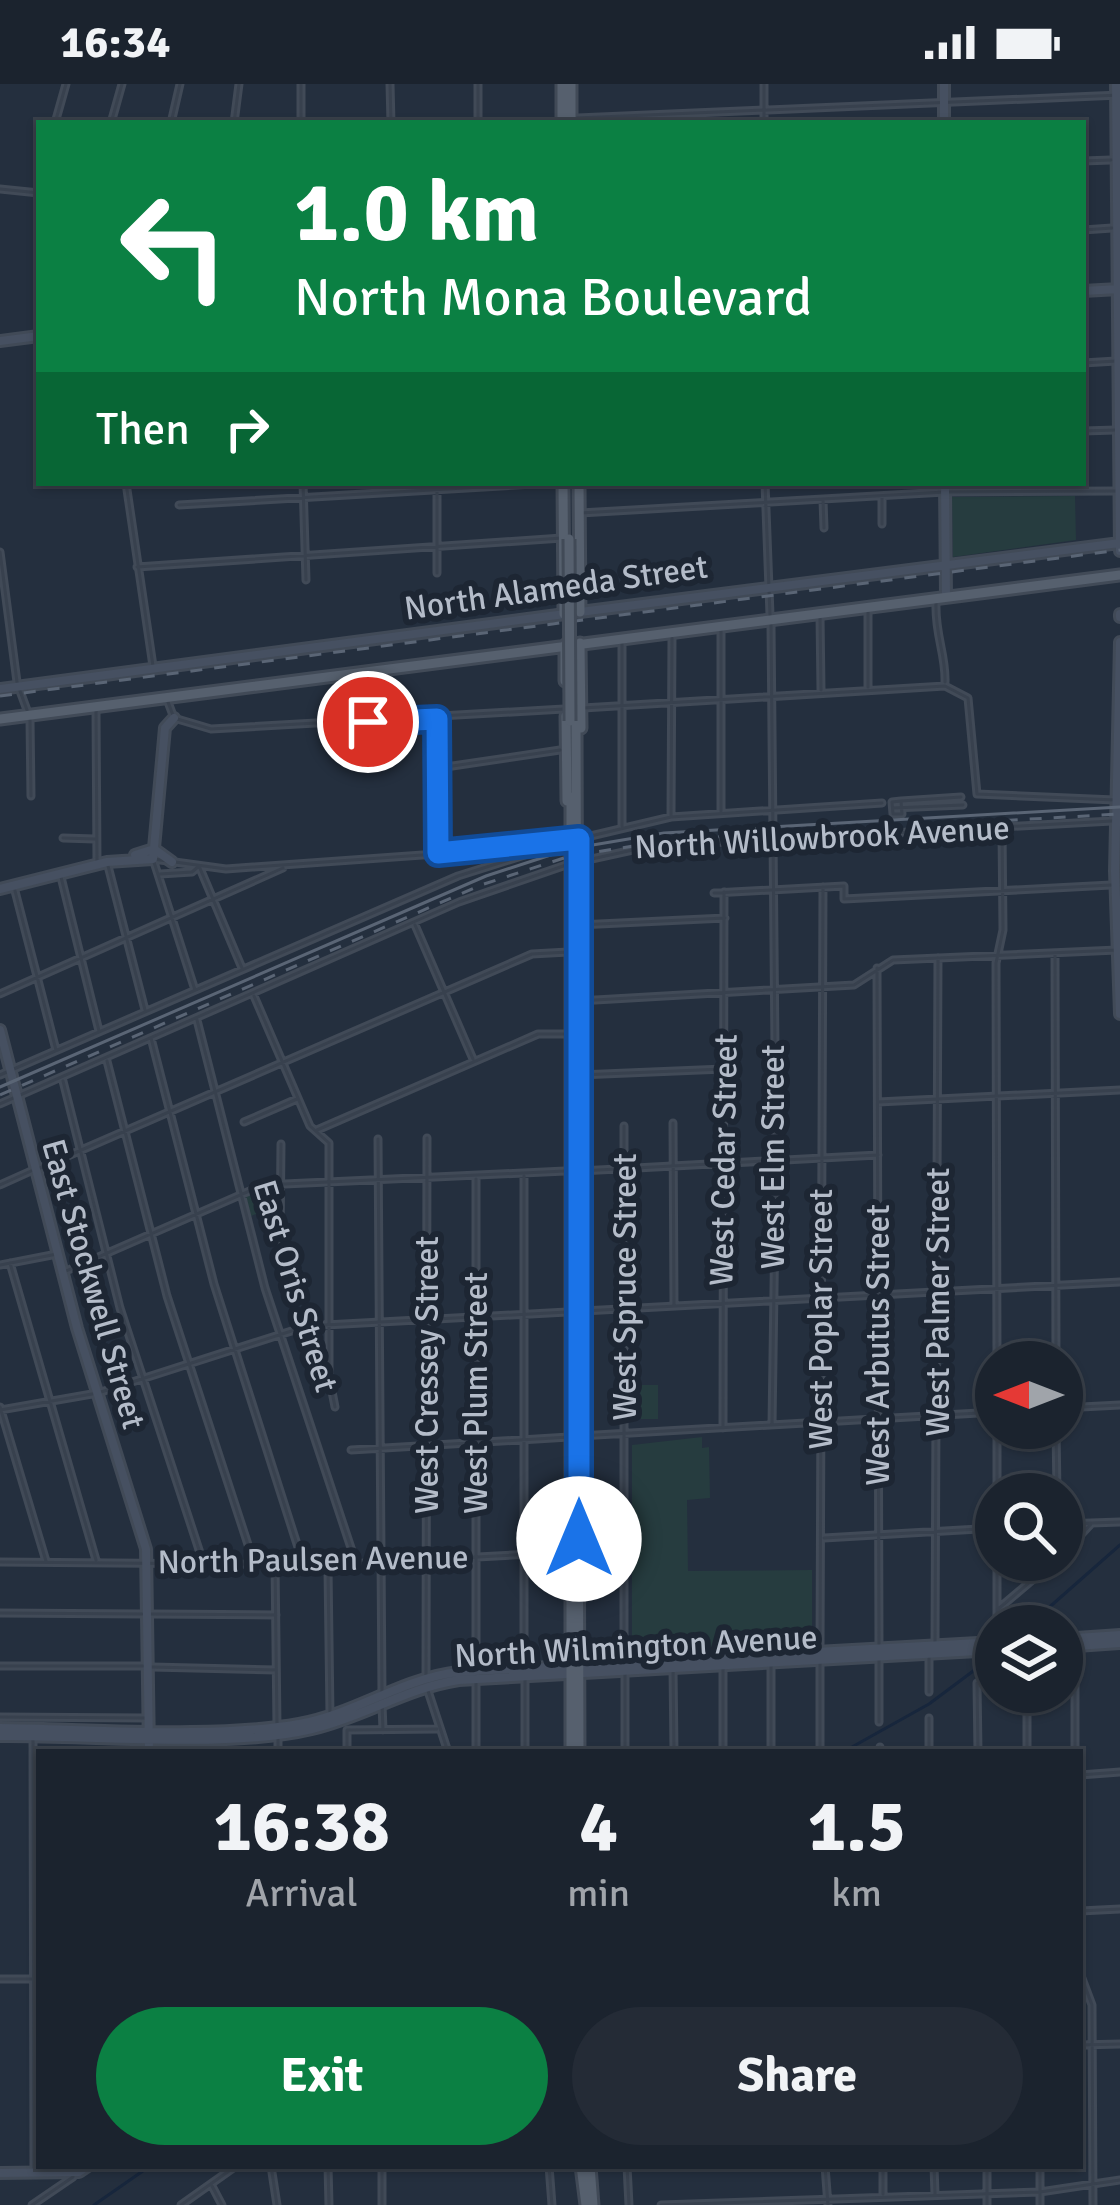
<!DOCTYPE html>
<style>
body{margin:0;font-family:Signika,sans-serif;background:#242b36;color:#f1f3f6;height:100vh;display:flex;flex-direction:column;font-size:45px;white-space:nowrap}
*{box-sizing:border-box;margin:0}
p{font-size:39px;color:#a0a4aa}
.icon{flex:none;width:66px;height:66px;fill:none;stroke:currentColor;stroke-width:2;stroke-linecap:round;stroke-linejoin:round}
.map{position:relative;flex:1;overflow:hidden}
.drawer{position:absolute;left:36px;top:1665px;width:1047px;height:420px;display:flex;flex-direction:column;background:#1b232e;border-radius:0px;box-shadow:0 3px 9px #0004,0 0 0 3px #39404a}
.drawer>*{flex:none}
.banner{position:absolute;left:36px;top:36px;width:1050px;height:366px;border-radius:0px;box-shadow:0 3px 9px #0004,0 0 0 3px #39404a;background:#0b8043;color:#fff;overflow:hidden}
.needle{width:78px;rotate:270deg}
.fabs{position:absolute;left:975px;top:1257px;display:grid;gap:24px}
.fabs a{display:grid;place-items:center;width:108px;height:108px;border-radius:50%;background:#1b232e;box-shadow:0 3px 9px #0004,0 0 0 3px #39404a;font-size:60px}
.pin{position:absolute;display:grid;place-items:center;width:102px;height:102px;color:#fff;margin:-51px;border:6px solid #fff;border-radius:50%;box-shadow:0 3px 12px #0007}
.me{position:absolute;width:132px;margin:-66px;rotate:0deg;stroke-linejoin:round;filter:drop-shadow(0 0 9px #0008)}
.turn{display:flex;align-items:center;gap:42px;height:252px;padding:0 60px;font-size:54px}
.turn .icon{width:156px;height:156px;stroke-width:2.5}
.turn b{display:block;font-size:84px;line-height:102px}
.then{display:flex;align-items:center;height:114px;padding:0 60px;background:#0003;gap:24px;font-size:45px}
.eta{display:flex;justify-content:space-evenly;align-items:center;height:204px;text-align:center}
.eta b{font-size:72px;font-weight:700;line-height:84px}
.primary-button{display:flex;gap:24px;margin-top:auto;padding:24px 60px}
.primary-button a{flex:1;height:138px;border-radius:72px;background:#0b8043;color:#fff;font-size:48px;font-weight:700;line-height:138px;text-align:center}
.primary-button a+a{background:#242b36;color:#f1f3f6}
.status{display:flex;justify-content:space-between;align-items:center;height:84px;padding:0 60px;background:#1b232e;direction:ltr}
.status svg{height:33px;fill:currentColor}
.map>svg:first-child{display:block}
.green{fill:#263c3f}
.lines{fill:none;stroke-linecap:round;stroke-linejoin:round}
.stream{stroke:#17263c;stroke-width:3}
.street-casing{stroke:#414a57;stroke-width:9}
.secondary-casing{stroke:#414a57;stroke-width:14}
.primary-casing{stroke:#414a57;stroke-width:15}
.street{stroke:#38414e;stroke-width:3}
.secondary{stroke:#465061;stroke-width:8}
.primary{stroke:#56606e;stroke-width:9}
.tram{stroke:#5a6575;stroke-width:3}
.rail{stroke:#5a6575;stroke-width:3;stroke-dasharray:12 12;stroke-linecap:butt}
.primary-bridge-casing{stroke:#414a57;stroke-width:15;stroke-linecap:butt}
.primary-bridge{stroke:#56606e;stroke-width:9}
.route-casing{stroke:#114b97;stroke-width:30}
.route{stroke:#1a73e8;stroke-width:21}
.labels{text-anchor:middle;dominant-baseline:central;stroke-width:12;stroke-linejoin:round;paint-order:stroke}
.street-label{font-size:33px;fill:#b4bcc9;stroke:#1d2633}
</style>
<div class="status"><b>16:34</b><svg viewBox="0 0 49 12"><path d="M0 12V9h3v3zM5 12V6h3v6zM10 12V3h3v9zM15 12V0h3v12zM26 1h20v11H26zM47 4h2v5h-2z"/></svg></div>
<div class="map">
<svg width="1120" height="2121" viewBox="0 0 1120 2121">
<rect width="100%" height="100%" fill="#242f3e"/>
<!-- green -->
<path class="green" d="M1075,412l1,44 -123,17 -1,-60z
M263,1105h13v33l-7,-13 -18,7 -5,-19z
M640,1301h18v34h-17z
M702,1353v11l7,-1 1,51 -23,2 1,71 124,-1v72l-180,13v-210z"/>
<g class="lines">
<!-- stream -->
<path class="stream" d="M1028,1542l92,-81
M843,1668l86,-48 67,-50
M94,2121l56,-39"/>
<defs>
<path id="street" d="M301,0v39
M390,0l1,39
M478,0v39
M577,34l543,-23
M55,39l11,-39
M111,39l11,-39
M171,39l9,-39
M234,39l5,-39
M764,39v-39
M1083,77l28,-1
M0,105l39,4
M1083,146l29,-2
M1083,279l33,-2
M1083,347l33,-1
M126,399l27,183
M303,399l3,97
M437,399v90
M765,399l5,132
M882,412v28
M823,416l1,28
M179,421l371,-22
M580,429l365,-21 171,-1
M0,468l17,130
M137,483l425,-29
M936,520c-1,31 10,51 9,78
M868,528v75
M820,532l1,74
M771,541l5,530 -4,270
M20,607l7,19
M168,618l6,16 37,11 353,-20
M583,624l362,-22 23,12 9,96 138,6
M96,626l1,152
M30,636l1,76
M437,638l1,129
M439,684l121,-18
M901,717l1,13h-9l-1,-12 9,-1 60,-4
M893,724l70,-3
M721,727v-183
M671,731l1,-177
M622,742v-182
M63,754l32,1
M578,755l93,-22 211,-14
M107,778l38,148
M578,778l73,-16 461,-25
M160,790l32,-2 7,-6 43,102
M61,793l38,154
M15,807l41,159
M714,809l130,-7v13l267,-14
M415,841l58,134
M578,841l147,-7
M1055,869l1,409
M877,884l2,676
M195,906l-42,-131 73,10 307,-22
M0,910l283,-126
M254,912l56,130 19,17v233l6,31
M578,917l276,-16 39,-25 224,-10
M197,936l68,268 91,275
M151,954l63,246 89,279
M107,977l60,235 87,267
M0,991l458,-199 111,-35
M579,991l145,-6
M63,997l57,227 83,254
M878,1018l242,-12
M0,1020l459,-202 110,-38
M244,1038l53,-23
M673,1039l1,182
M317,1046l221,-96h32
M378,1055l4,555
M281,1060l-1,95 9,29
M40,1084l492,-214 36,-2
M580,1087l298,-16
M524,1092v488
M0,1101l31,-14
M10,1179l86,297
M0,1181l57,-11
M66,1187l197,-86 302,-14
M583,1227l537,-29
M997,1278l-1,-399 7,-33 -1,-101
M101,1308l206,-66 260,-14
M0,1323l46,154
M1062,1324l58,-3
M0,1326l92,-16
M723,1344l1,-536
M1056,1344l1,66
M579,1352l417,-24
M351,1366l218,-13
M997,1410v-66
M1062,1440l58,-2
M824,1454l172,-10
M579,1467l46,-2
M1062,1471l29,-31
M0,1478l328,3 241,-13
M275,1479l2,163
M328,1485l2,146
M997,1526l59,-50
M0,1529l142,1
M151,1530l125,1
M997,1542v-66
M935,1560l3,-686
M1075,1564v104
M820,1568l3,-765
M929,1574v34
M624,1575v-533
M879,1576v62
M771,1578v90
M820,1578v90
M0,1582h143
M152,1583l124,3
M673,1584l1,84
M625,1589v79
M426,1592l1,-538
M525,1594v74
M977,1599l1,69
M428,1607l20,61
M1027,1608v60
M382,1620l1,26
M0,1633l146,1
M929,1634v34
M33,1652l1,435
M278,1652v16
M880,1663v5
M347,1668v-22l90,-1
M476,1668v-573
M723,1668v-87
M1080,1691l40,-3
M1080,1827l40,-2
M1080,1889l12,32 1,200
M0,1895h39
M1080,1961l40,-1
M271,2082l6,39
M328,2082l1,39
M382,2082v39
M549,2082l3,39
M627,2082l2,39
M825,2082l3,39
M883,2082v28
M934,2082l1,28
M987,2082v39
M212,2102l10,19
M32,2121l41,-28
M181,2121l55,-39
M661,2121l379,-13 80,-12
M1040,2121v-39"/>
<path id="secondary" d="M944,0v39
M1116,0l4,467
M1083,207l36,-2
M0,257l39,-5
M945,399l1,112
M580,528l540,-69
M1120,530v3
M1120,558l-5,229 5,143
M0,605l565,-75
M135,771l19,-6 18,13
M0,805l107,-27 46,-3 12,-131 9,-10
M0,946l77,298 69,221 3,203
M1062,1555l58,-4
M1062,1563l58,-4
M0,1644c89,1 215,11 299,-4 56,-10 102,-45 159,-52l538,-30
M0,1652c89,-1 229,13 312,-7 52,-12 94,-41 147,-49l537,-30
M0,2089l79,-1 9,-6"/>
<path id="primary" d="M562,0v39
M571,0v39
M563,399l1,131
M579,399l1,129
M580,559l1,85
M565,561v36
M566,632l1,85
M0,635l1120,-144
M576,637l3,1031
M571,713v955
M581,2082l5,39
M590,2082l3,39"/>
</defs>
<!-- street casing -->
<use href="#street" class="street-casing"/>
<!-- secondary casing -->
<use href="#secondary" class="secondary-casing"/>
<!-- primary casing -->
<use href="#primary" class="primary-casing"/>
<!-- street -->
<use href="#street" class="street"/>
<!-- secondary -->
<use href="#secondary" class="secondary"/>
<!-- primary -->
<use href="#primary" class="primary"/>
<!-- tram -->
<path class="tram" d="M0,1003l486,-211 83,-27 95,-16 456,-26"/>
<!-- rail -->
<path class="rail" d="M0,612l1120,-146
M0,1011l481,-210 89,-29 108,-17 442,-25"/>
<defs>
<path id="primary-bridge" d="M569,455l1,182"/>
</defs>
<!-- primary-bridge casing -->
<use href="#primary-bridge" class="primary-bridge-casing"/>
<!-- primary-bridge -->
<use href="#primary-bridge" class="primary-bridge"/>
</g>
<g class="lines">
<defs>
<path id="route" d="M368,638l69,-3 1,134 141,-14v700"/>
</defs>
<!-- route casing -->
<use href="#route" class="route-casing"/>
<!-- route -->
<use href="#route" class="route"/>
</g>
<g class="labels">
<!-- street labels -->
<g class="street-label">
<text transform="translate(556 504) rotate(-8)">North Alameda Street</text>
<text transform="translate(822 754) rotate(-3)">North Willowbrook Avenue</text>
<text transform="translate(773 1073) rotate(-90)">West Elm Street</text>
<text transform="translate(724 1076) rotate(-89)">West Cedar Street</text>
<text transform="translate(93 1200) rotate(74)">East Stockwell Street</text>
<text transform="translate(295 1202) rotate(73)">East Oris Street</text>
<text transform="translate(625 1203) rotate(-90)">West Spruce Street</text>
<text transform="translate(938 1218) rotate(-90)">West Palmer Street</text>
<text transform="translate(821 1235) rotate(-90)">West Poplar Street</text>
<text transform="translate(878 1261) rotate(-90)">West Arbutus Street</text>
<text transform="translate(427 1291) rotate(-90)">West Cressey Street</text>
<text transform="translate(476 1309) rotate(-90)">West Plum Street</text>
<text transform="translate(313 1476) rotate(-1)">North Paulsen Avenue</text>
<text transform="translate(636 1563) rotate(-3)">North Wilmington Avenue</text>
</g>
</g>
</svg>
<div class="fabs">
<a><svg class="needle" viewBox="-14 -14 28 28"><path d="M0-13l5 13h-10z" fill="#e53935"/><path d="M0 13l5-13h-10z" fill="#a0a4aa"/></svg></a>
<a><svg class="icon" aria-label="search" viewBox="0 0 24 24"><circle cx="10" cy="10" r="6"/><path d="M15 15l6 6"/></svg></a>
<a><svg class="icon" aria-label="layers" viewBox="0 0 24 24"><path d="M12 4l9 5-9 5-9-5zM3 14l9 5 9-5"/></svg></a>
</div>
<div class="pin" style="left:368px;top:638px;background:#d93025"><svg class="icon" aria-label="arrive" viewBox="0 0 24 24"><path d="M6 21V4h12l-3 4 3 4H6"/></svg></div>
<svg class="me" style="left:579px;top:1455px" viewBox="-20 -20 40 40"><circle r="19" fill="#fff"/><path d="M0-13L10 11 0 6-10 11z" fill="#1a73e8"/></svg>
<div class="banner">
<div class="turn"><svg class="icon" aria-label="left" viewBox="0 0 24 24"><path d="M17 20v-9H6M10 6l-5 5 5 5"/></svg><div><b>1.0 km</b>North Mona Boulevard</div></div>
<div class="then">Then<svg class="icon" aria-label="right" viewBox="0 0 24 24"><path d="M7 20v-9h11M14 6l5 5-5 5"/></svg></div>
</div>
<section class="drawer">
<div class="eta">
<div><b>16:38</b><p>Arrival</p></div>
<div><b>4</b><p>min</p></div>
<div><b>1.5</b><p>km</p></div>
</div>
<div class="primary-button"><a>Exit</a><a>Share</a></div>
</section>
</div>
